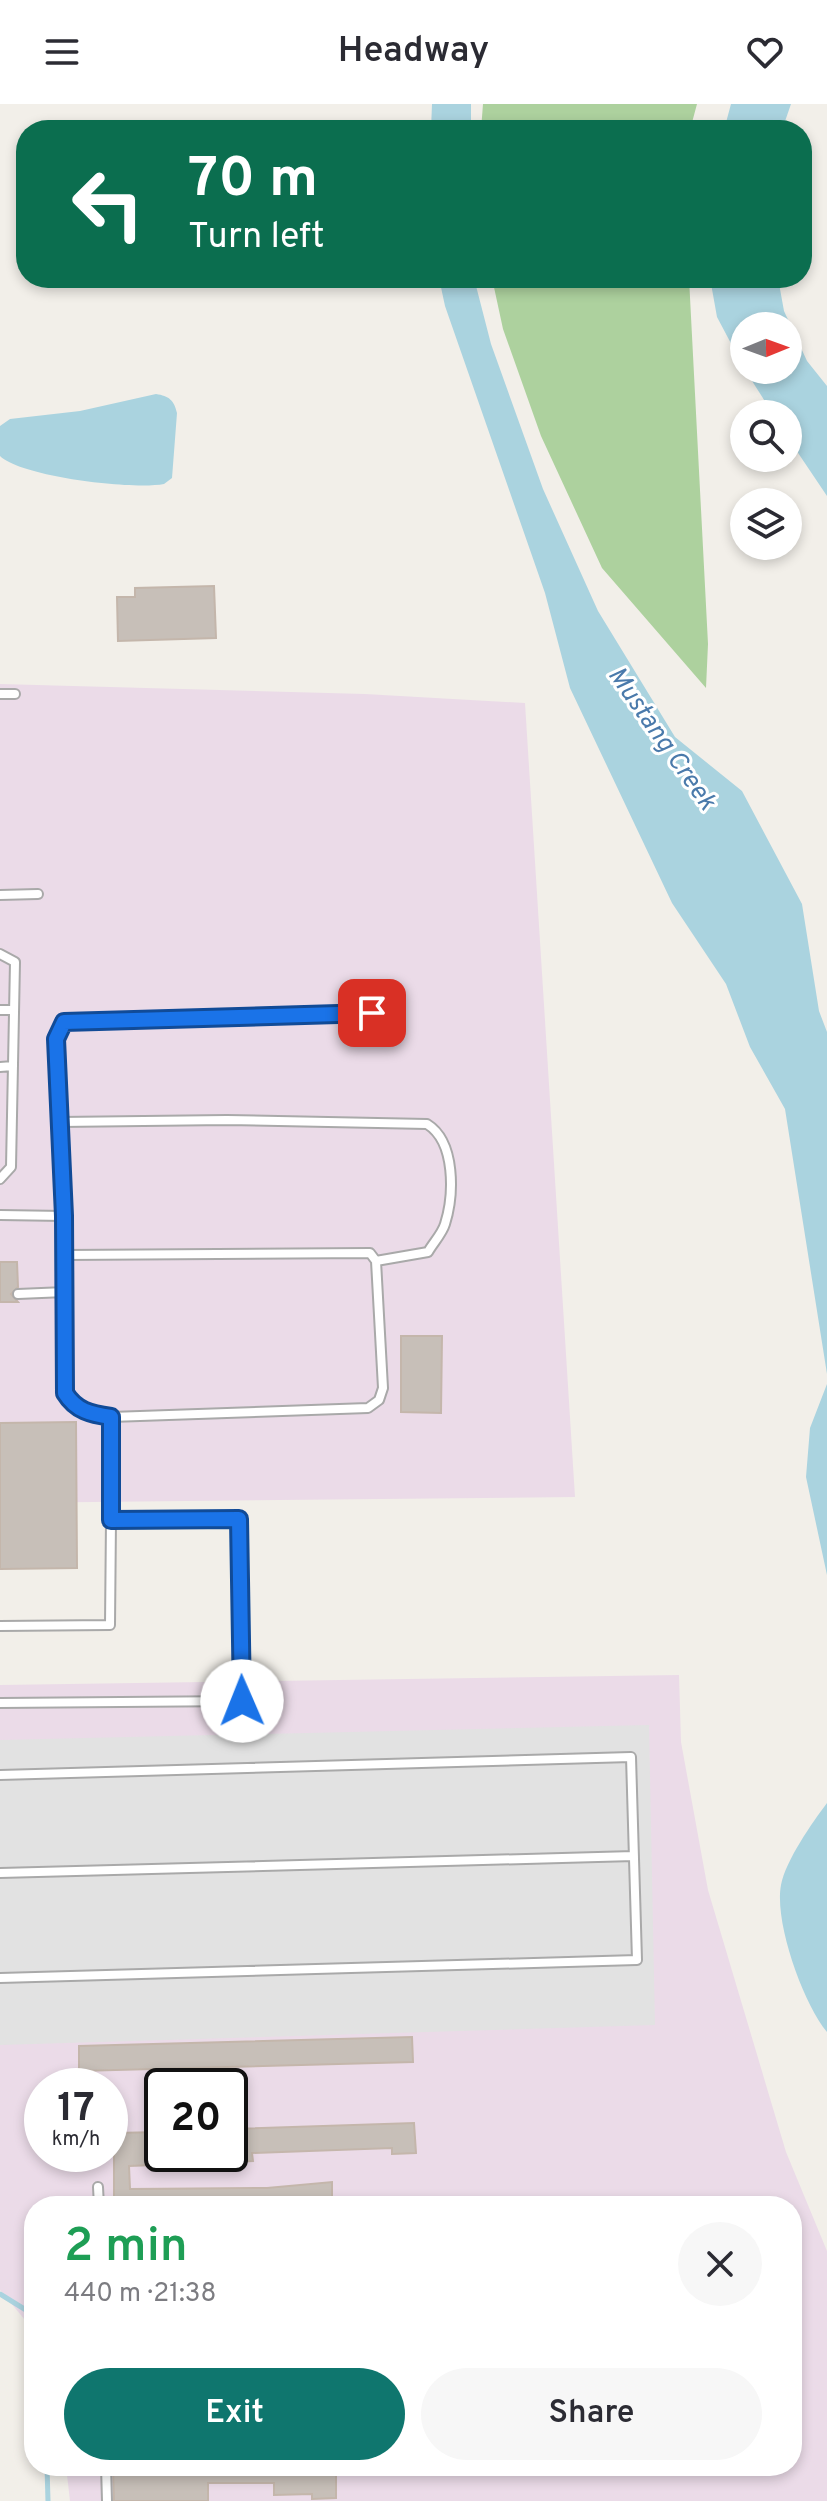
<!DOCTYPE html>
<meta charset="utf-8">
<style>
body{margin:0;font-family:Overpass,sans-serif;background:#f7f7f7;color:#2b2b33;height:100vh;display:flex;flex-direction:column;font-size:30px;white-space:nowrap}
*{box-sizing:border-box;margin:0}
p{font-size:26px;color:#7c7c81}
.icon{flex:none;width:44px;height:44px;fill:none;stroke:currentColor;stroke-width:2;stroke-linecap:round;stroke-linejoin:round}
.map{position:relative;flex:1;overflow:hidden}
.panel{position:absolute;left:24px;top:2092px;width:778px;height:280px;display:flex;flex-direction:column;background:#fff;border-radius:32px;box-shadow:0 4px 12px #0003}
.panel>*{flex:none}
.banner{position:absolute;left:16px;top:16px;width:796px;height:168px;border-radius:32px;box-shadow:0 4px 12px #0003;background:#0b6e4f;color:#fff;overflow:hidden}
.needle{width:52px;rotate:89deg}
.tools{position:absolute;left:730px;top:208px;display:grid;gap:16px}
.tools a{display:grid;place-items:center;width:72px;height:72px;border-radius:50%;background:#fff;box-shadow:0 4px 12px #0003;font-size:40px}
.speed{position:absolute;left:24px;top:1964px;display:flex;gap:16px;font-size:40px;font-weight:700;text-align:center}
.speed>*{display:grid;place-content:center;width:104px;height:104px;border-radius:50%;background:#fff;box-shadow:0 4px 12px #0003;line-height:1}
.speed small{font-size:20px;font-weight:400}
.speed .limit{border:4px solid #111;border-radius:12px;background:#fff;color:#111}
.pin{position:absolute;display:grid;place-items:center;width:68px;height:68px;color:#fff;margin:-34px;border-radius:16px;box-shadow:0 4px 12px #0006}
.me{position:absolute;width:88px;margin:-44px;rotate:359deg;stroke-linejoin:round;filter:drop-shadow(0 0 6px #0008)}
.turn{display:flex;align-items:center;gap:28px;height:168px;padding:0 40px;font-size:36px}
.turn .icon{width:104px;height:104px;stroke-width:2.5}
.turn b{display:block;font-size:56px;line-height:68px}
.round{display:grid;place-items:center;flex:none;width:84px;height:84px;border-radius:42px;background:#f7f7f7}
.headline{display:flex;align-items:center;justify-content:space-between;height:136px;padding:0 40px}
h1{font-size:48px;font-weight:600;line-height:60px;color:#1e9e55}
.action{display:flex;gap:16px;margin-top:auto;padding:16px 40px}
.action a{flex:1;height:92px;border-radius:48px;background:#0f766e;color:#fff;font-size:32px;font-weight:600;line-height:92px;text-align:center}
.action a+a{background:#f7f7f7;color:#2b2b33}
header{display:flex;justify-content:space-between;align-items:center;height:104px;padding:0 40px;background:#fff;font-size:36px;font-weight:600}
.map>svg:first-child{display:block}
.industrial{fill:#ebdbe8;fill-rule:evenodd}
.forest{fill:#add19e}
.parking{fill:#e2e2e2}
.water{fill:#aad3df}
.lines{fill:none;stroke-linecap:round;stroke-linejoin:round}
.stream{stroke:#aad3df;stroke-width:5}
.building{fill:#c7bfb8;stroke:#c4b6ab;stroke-width:2}
.lane-casing{stroke:#a9a9a9;stroke-width:12}
.lane{stroke:#fff;stroke-width:8}
.route-casing{stroke:#114b97;stroke-width:20}
.route{stroke:#1a73e8;stroke-width:14}
.labels{text-anchor:middle;dominant-baseline:central;stroke-width:6;stroke-linejoin:round;paint-order:stroke}
.water-label{font-size:26px;font-style:italic;fill:#4a7aab;stroke:#fff}
</style>
<header><svg class="icon" aria-label="menu" viewBox="0 0 24 24"><path d="M4 6h16M4 12h16M4 18h16"/></svg>Headway<svg class="icon" aria-label="heart" viewBox="0 0 24 24"><path d="M12 20l-8-8c-3-5 5-10 8-4 3-6 11-1 8 4z"/></svg></header>
<div class="map">
<svg width="827" height="2397" viewBox="0 0 827 2397">
<rect width="100%" height="100%" fill="#f2efe9"/>
<!-- industrial -->
<path class="industrial" d="M0,580l365,10 160,9 50,794 -575,6z
M679,1571l2,67 27,148 78,262 41,99v250h-757l-4,-35h726v-260h-758v132l-4,-12 -30,-36v-605zM42,1982h68v68h-68zM162,1982h68v68h-68z"/>
<!-- forest -->
<path class="forest" d="M483,0h214l-7,26h-209z
M492,174h197l19,366 -2,44 -104,-120 -61,-132 -38,-107z"/>
<!-- parking -->
<path class="parking" d="M649,1621l6,300 -655,20v-305z"/>
<!-- water -->
<path class="water" d="M432,0h39v26h-40z
M731,0h60l-9,26h-58z
M439,174h35l17,66 52,145 55,122 77,126 67,54 60,113 17,107 8,21v342l-42,-265 -35,-62 -24,-63 -54,-81 -102,-215 -25,-95 -100,-287z
M710,174h68l6,33 23,50 20,25v110l-39,-58v-24h-15l-28,-44h43v-44h-44v42l-27,-51z
M156,290c13,2 18,6 21,19l-5,65 -8,6c-31,6 -142,-7 -164,-28v-30l10,-7 70,-8z
M827,1280v242v-51l-21,-98 4,-49z
M827,1699v229c-24,-29 -53,-110 -46,-147 5,-25 31,-62 46,-82z"/>
<g class="lines">
<!-- stream -->
<path class="stream" d="M0,2190l34,21
M47,2362l1,35"/>
</g>
<!-- building -->
<path class="building" d="M214,482l2,52 -98,3 -1,-44h18v-9z
M0,1158h17l1,25 -7,7 7,8h-18z
M401,1232h41l-1,77 -40,-1z
M76,1318l1,146 -77,1v-146z
M412,1933l1,25 -334,9v-25z
M414,2019l2,30 -24,1v-6l-140,5 1,8 -23,1v-33z
M162,2028v26l-9,1 1,6 -25,1 1,23 137,-1 65,-6v24h-218v-73z
M120,2362h216v32l-24,1v-5l-38,1v-12h-66v18h-94l-1,-32z"/>
<g class="lines">
<defs>
<path id="lane" d="M0,590h15
M0,791l38,-1
M0,850l15,8 -4,205 -11,12
M0,906h14
M0,963l13,-1
M60,1018l167,-2 200,4c29,18 27,71 18,100 -3,10 -12,19 -17,28l-52,9
M0,1111l64,1 1,177c11,18 26,21 46,24l257,-9 11,-8 4,-12 -7,-127 -6,-8 -305,2
M64,1112l-8,-177 8,-17 308,-9
M18,1190l47,-2
M111,1313v103
M0,1522l110,-1 1,-105 128,-1 3,182 -242,2
M0,1671l631,-18 6,203 -637,18
M0,1769l634,-17
M98,2083l1,19
M106,2362l1,35"/>
</defs>
<!-- lane casing -->
<use href="#lane" class="lane-casing"/>
<!-- lane -->
<use href="#lane" class="lane"/>
</g>
<g class="lines">
<defs>
<path id="route" d="M242,1597l-3,-182 -128,1v-103c-20,-3 -35,-6 -46,-24l-1,-177 -8,-177 8,-17 308,-9"/>
</defs>
<!-- route casing -->
<use href="#route" class="route-casing"/>
<!-- route -->
<use href="#route" class="route"/>
</g>
<g class="labels">
<!-- water labels -->
<g class="water-label">
<text transform="translate(661 635) rotate(55)">Mustang Creek</text>
</g>
</g>
</svg>
<div class="tools">
<a><svg class="needle" viewBox="-14 -14 28 28"><path d="M0-13l5 13h-10z" fill="#e53935"/><path d="M0 13l5-13h-10z" fill="#7c7c81"/></svg></a>
<a><svg class="icon" aria-label="search" viewBox="0 0 24 24"><circle cx="10" cy="10" r="6"/><path d="M15 15l6 6"/></svg></a>
<a><svg class="icon" aria-label="layers" viewBox="0 0 24 24"><path d="M12 4l9 5-9 5-9-5zM3 14l9 5 9-5"/></svg></a>
</div>
<div class="speed"><div>17<small>km/h</small></div><div class="limit">20</div></div>
<div class="pin" style="left:372px;top:909px;background:#d93025"><svg class="icon" aria-label="arrive" viewBox="0 0 24 24"><path d="M6 21V4h12l-3 4 3 4H6"/></svg></div>
<svg class="me" style="left:242px;top:1597px" viewBox="-20 -20 40 40"><circle r="19" fill="#fff"/><path d="M0-13L10 11 0 6-10 11z" fill="#1a73e8"/></svg>
<div class="banner">
<div class="turn"><svg class="icon" aria-label="left" viewBox="0 0 24 24"><path d="M17 20v-9H6M10 6l-5 5 5 5"/></svg><div><b>70 m</b>Turn left</div></div>
</div>
<section class="panel">
<div class="headline"><div><h1>2 min</h1><p>440 m · 21:38</p></div><a class="round"><svg class="icon" aria-label="close" viewBox="0 0 24 24"><path d="M6 6l12 12M18 6L6 18"/></svg></a></div>
<div class="action"><a>Exit</a><a>Share</a></div>
</section>
</div>
